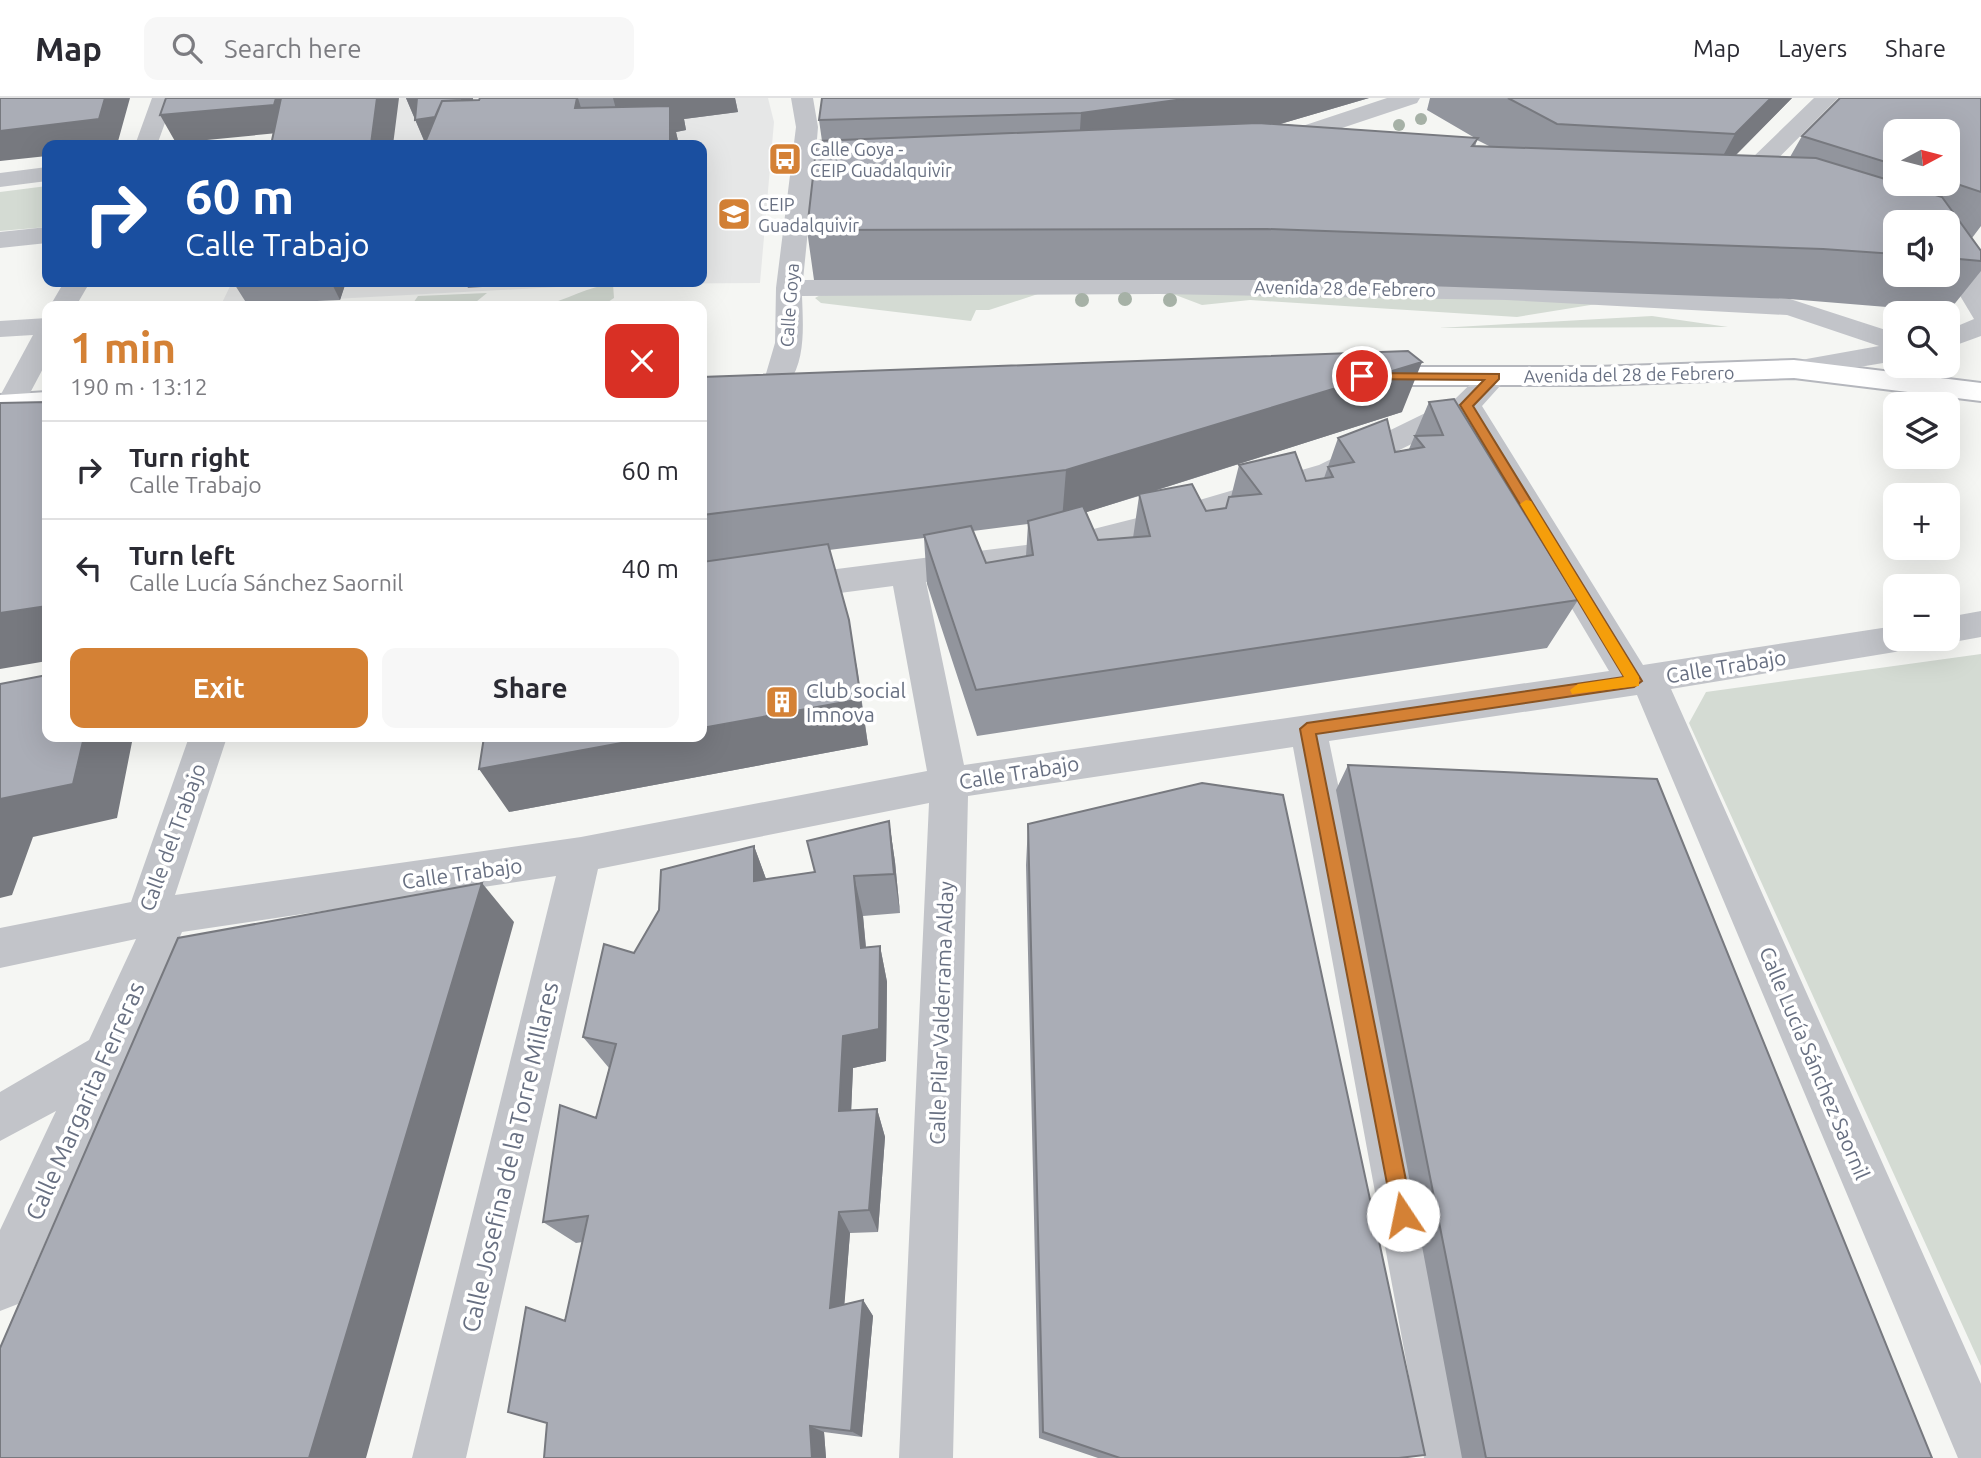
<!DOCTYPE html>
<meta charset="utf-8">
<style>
body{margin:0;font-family:Ubuntu,sans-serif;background:#f7f7f7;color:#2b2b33;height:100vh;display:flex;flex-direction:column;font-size:26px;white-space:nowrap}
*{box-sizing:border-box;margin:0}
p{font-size:23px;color:#7c7c81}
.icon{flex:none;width:38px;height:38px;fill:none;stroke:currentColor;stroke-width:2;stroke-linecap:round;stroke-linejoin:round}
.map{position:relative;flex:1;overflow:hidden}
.drawer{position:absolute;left:42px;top:203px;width:665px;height:441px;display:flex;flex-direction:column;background:#fff;border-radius:14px;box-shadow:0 7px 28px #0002}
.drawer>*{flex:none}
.top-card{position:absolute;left:42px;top:42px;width:665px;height:147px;border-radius:14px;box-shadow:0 7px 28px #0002;background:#1a4fa0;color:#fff;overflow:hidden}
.needle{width:46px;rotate:83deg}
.tools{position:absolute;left:1883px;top:21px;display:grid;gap:14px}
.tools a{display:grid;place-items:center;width:77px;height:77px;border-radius:14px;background:#fff;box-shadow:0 7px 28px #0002;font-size:35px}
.pin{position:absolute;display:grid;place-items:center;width:60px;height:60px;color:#fff;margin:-30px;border:4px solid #fff;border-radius:50%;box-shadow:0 2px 7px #0007}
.me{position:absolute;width:77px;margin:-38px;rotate:349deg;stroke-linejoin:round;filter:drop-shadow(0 0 5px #0008)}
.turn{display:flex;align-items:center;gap:24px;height:147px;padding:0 28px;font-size:32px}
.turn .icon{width:91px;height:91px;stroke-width:2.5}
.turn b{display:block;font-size:49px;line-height:60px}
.round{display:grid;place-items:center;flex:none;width:74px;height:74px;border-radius:14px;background:#f7f7f7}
.headline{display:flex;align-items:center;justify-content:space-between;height:119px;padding:0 28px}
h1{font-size:42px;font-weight:600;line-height:52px;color:#d48135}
.cta{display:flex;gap:14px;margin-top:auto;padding:14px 28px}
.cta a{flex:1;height:80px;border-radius:14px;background:#d48135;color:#fff;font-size:28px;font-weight:600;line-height:80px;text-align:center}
.cta a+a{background:#f7f7f7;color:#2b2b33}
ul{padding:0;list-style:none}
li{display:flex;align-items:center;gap:21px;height:98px;padding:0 28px;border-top:2px solid #e1e1e2}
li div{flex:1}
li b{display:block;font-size:26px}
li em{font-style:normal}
header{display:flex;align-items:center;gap:42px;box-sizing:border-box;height:98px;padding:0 35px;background:#fff;border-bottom:2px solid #e1e1e2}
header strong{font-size:33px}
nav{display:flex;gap:38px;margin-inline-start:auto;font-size:24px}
.search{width:490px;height:63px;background:#f7f7f7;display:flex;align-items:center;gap:18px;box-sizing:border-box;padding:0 24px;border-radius:14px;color:#7c7c81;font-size:26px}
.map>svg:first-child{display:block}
.built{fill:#e6e7e7}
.green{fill:#d4dbd3}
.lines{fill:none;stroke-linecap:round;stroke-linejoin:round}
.secondary-casing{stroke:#b5b7bd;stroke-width:4}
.street{fill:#c2c4c9;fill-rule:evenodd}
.secondary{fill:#fff;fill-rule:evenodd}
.tree{fill:#a6b1a6}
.wall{fill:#92959d;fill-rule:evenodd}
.shaded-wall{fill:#77797f}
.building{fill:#aaadb6;stroke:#77797f;stroke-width:2}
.route{fill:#d48135;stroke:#8a5422;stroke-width:2}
.slow{fill:#f59e0b}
.labels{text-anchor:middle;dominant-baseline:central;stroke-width:7;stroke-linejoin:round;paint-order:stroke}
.far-poi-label{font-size:18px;fill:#687082;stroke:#fff;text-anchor:start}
.far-street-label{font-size:18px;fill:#687082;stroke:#fff}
.street-label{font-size:21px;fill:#687082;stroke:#fff}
.poi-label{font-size:21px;fill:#687082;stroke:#fff;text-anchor:start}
.near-street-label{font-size:24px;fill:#687082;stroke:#fff}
</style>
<header>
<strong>Map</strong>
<div class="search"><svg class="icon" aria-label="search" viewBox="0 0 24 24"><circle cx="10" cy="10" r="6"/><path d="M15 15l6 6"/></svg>Search here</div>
<nav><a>Map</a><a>Layers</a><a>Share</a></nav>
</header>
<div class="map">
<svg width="1981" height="1360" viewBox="0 0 1981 1360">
<rect width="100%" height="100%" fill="#f5f6f3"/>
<!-- built -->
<path class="built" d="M294,0h474l6,24 -14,161 -147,1 -392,21 11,-23h470v-137h-416z"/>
<!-- green -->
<path class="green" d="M47,88v41l-47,4v-39z
M613,186l1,14 -12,8h-60c25,-6 46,-20 71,-22z
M1047,193l-58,19h-13l-5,11 -150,-18 -6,-5 11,-6z
M1165,193l444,11 -92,15 -267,-17 -48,5z
M487,195l-16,13h-60l7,-10z
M1652,218l76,11 -290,1z
M1981,556v712l-292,-643 17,-31z"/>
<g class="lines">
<defs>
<path id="secondary" d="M1794,262l187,23v18l-187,-23 -198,7h-231l-10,-3 -4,-6 4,-6 10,-3h231z
M47,294v18l-47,3v-18z"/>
</defs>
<!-- secondary casing -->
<use href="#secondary" class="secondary-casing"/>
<!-- street -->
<path class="street" d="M152,0h22l-17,47h-22z
M791,0h22l5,29 -4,49 61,1 3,5 -3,5 -9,2 -54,1 -9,90 356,-2 347,6 284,15 105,34v28l-101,17 -10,-3 -4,-6 4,-6 95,-17 -92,-31 -281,-15 -347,-6 -357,2c1,29 4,62 -13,87l-10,3 -10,-3 -4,-6 10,-34 1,-55 20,-161z
M1387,0h33l-3,5 -138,46h-16l-4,-5 4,-5z
M1814,0h24l-98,99h-18l-3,-5 3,-5z
M47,69v14l-47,6v-14z
M47,129v16l-47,5v-16z
M1981,167v71l-33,12v-18l26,-11 -18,-30 16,-22z
M64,184h26l-14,24h-26z
M47,220v43l-26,49 -10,2 -10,-2 -1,-14 33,-61 -33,2v-16z
M1495,269l10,3 4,6 -27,30 161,259 252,-39v13h18l-6,9 -12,4 -224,37 310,695v74h-23l-321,-763 -308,46 149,717h-54l-131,-711 -325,49 -15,662h-54l30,-655 -331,66 -132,589h-54l144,-582 -374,56 -164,372 -18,7v-81l56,-119 -56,30v-49l89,-52 47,-101 -136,29v-40l131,-26 58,-165h38l-52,158 406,-58 346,-66 -34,-185 -191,25v-25l332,-42 111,-28 174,-51 137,-67 29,-28zM1460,322l149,251 -645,94 -38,-183 108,-14 124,-33 183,-56z
M1981,513v26l-33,6 -12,-4h12v-22z"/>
<!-- secondary -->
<use href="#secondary" class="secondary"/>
</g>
<!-- trees -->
<g class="tree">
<circle cx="1421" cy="21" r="6"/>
<circle cx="1399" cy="27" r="6"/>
<circle cx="1125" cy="201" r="7"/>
<circle cx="1082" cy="202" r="7"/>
<circle cx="1170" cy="202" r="7"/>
</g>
<!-- wall -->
<path class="wall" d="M406,0h67v2h6l1,-2h255l3,14 -54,7 2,11 -10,2 3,13h-255l1,-2z
M822,0h547l-89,26 195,14 -48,-28 3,-12h362l-56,57 54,2 12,-21 179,-38v128l-9,12 9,13v20l-33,41 -159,-13 -533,-19h-442l-7,-50 15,-89 -3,-21zM1895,33h53v53h-53zM1477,42l14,7h-16zM1895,124h53v53h-53z
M233,184h113l-6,18 -93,4z
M465,184h85l-82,6z
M702,279l700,35 -248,79 52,20 20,-3 5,-11 8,-32 67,16 18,-3 14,-40 57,14 14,-3 20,-47 149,198 -31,48 -570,88 -50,-152 -3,-46 -95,12 28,117 11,78 -359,67 193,-75zM1139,398l-6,42 -35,2 -12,-28zM1028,426l-2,32 -40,7 -13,-32z
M1348,667l584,693h-470l-126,-668z
M889,723l6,41 5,51 -37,3 3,31 14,-1 7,36 -1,79 -33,7 -2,42 26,-1 8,28 -7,95 -28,1 -6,71 19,-4 10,16 -11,121 -38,-5 2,26h-282l21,-137 18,-79 -7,1 -33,-21 53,-104 13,-50 -26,-31 51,-84 120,-107 12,33 49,-7z
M1028,726l371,634h-301l-59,-20 -13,-573z"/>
<!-- shaded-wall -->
<path class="shaded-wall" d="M105,0h25l-13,47h-70v11l-47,5v-30z
M276,0h18l-6,34 -112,11 -16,-28z
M377,0h22l-6,47h-37z
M406,0h67l-1,42 -46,5z
M577,0h1l14,46 -17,-36z
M613,0h122l3,14 -54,7 2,11 -10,2 3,13h-9l-46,-6z
M1191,0h178l-147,43 -144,21 3,-49z
M1771,0h21l-84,85 27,-49z
M331,184h15l-6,18z
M1422,264l-20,50 -340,108 4,-50z
M47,508v55l-47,8v-56z
M849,522l19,125 -359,67 -30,-43 175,-32h48v-9z
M84,639h49l-16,81 -84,19 -21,58 -12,3v-99z
M889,723l6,41 5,51 -6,-39z
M754,748l15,41 -15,-6z
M854,778l9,40 6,68 -8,-36z
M482,785l32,39 -148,536h-57z
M880,848l7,36 -1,79 -33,7 -3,71 -11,-28 4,-75z
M877,1011l8,28 -7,95 -9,-22z
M839,1114l11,21 -7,90 -13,-15z
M863,1202l10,16 -11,121 -11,-6z
M810,1328l14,6 2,26h-14z"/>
<!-- building -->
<path class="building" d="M0,0h105l-6,21 -99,12z
M166,0h110l-2,7 -114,10z
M281,0h96l-6,46 -15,1h-85z
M417,0h45v2l-20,1 -7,16 -20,3z
M480,0h97l-2,10 95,-2v39h-246l18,-44 37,-1z
M822,0h369l-110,15 -262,7z
M1508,0h263l-36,36 -178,-10z
M1840,0h141v94l-33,-11v-50h-53v34l-93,-29z
M1258,25l220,15 -6,8 344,12 79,24v2h5l42,13 39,54v10l-33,-3v-36h-53v32l-72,-5 -556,-20 -460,1 10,-89z
M1408,253l14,11 -356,108 -364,45v-138z
M1454,301l124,201 -602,90 -52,-155 47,-9 15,37 47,-8 -5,-34 55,-15 15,34 52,-4 -11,-42 53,-10 14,27 20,-3 3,-11 32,-3 -22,-29 56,-13 11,29 27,-4 -5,-10 26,-5 -16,-24 49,-19 8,33 29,-5 -9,-11 28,-1 -14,-33z
M47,304v204l-47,7v-210z
M828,446l21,76 12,79 -159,29v-166z
M47,577v62h37l-11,47 -73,15v-115z
M484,639h170l-175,32z
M1348,667l309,14 275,679h-446z
M1202,685l81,12 142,660 -26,3h-279l-77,-26 -15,-608z
M889,723l5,53 -40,2 7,72 19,-2 -1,83 -36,7 -4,75 38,-2 -8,101 -30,2 -9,96 33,-8 -12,131 -41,-5 2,32h-268l3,-35 -39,-11 18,-105 39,14 23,-105 -45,6 17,-117 36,13 20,-74 -33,-7 21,-93 30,9 25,-43 2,-40 93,-24v35l61,-9 -8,-31z
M482,785l-173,575h-309v-110l178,-410z"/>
<!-- route -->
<path class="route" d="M1362,275l137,1v5l-26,27 169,275 -8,6 -318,47 97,481 -3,7 -7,3 -7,-3 -3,-7 -93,-486 7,-6 317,-46 -164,-272 24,-25 -126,-1 -2,-3z"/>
<!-- slow -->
<path class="slow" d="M1526,402l5,1 108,176v9l-67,8 -2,-4 8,-6 46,-7 -104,-173z"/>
<!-- icons -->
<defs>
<symbol id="bus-square" viewBox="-11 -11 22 22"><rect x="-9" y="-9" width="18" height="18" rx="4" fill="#d48135" stroke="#fff"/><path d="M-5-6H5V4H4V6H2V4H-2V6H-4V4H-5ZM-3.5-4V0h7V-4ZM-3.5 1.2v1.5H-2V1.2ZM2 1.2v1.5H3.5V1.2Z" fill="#fff"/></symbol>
<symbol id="school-square" viewBox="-11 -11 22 22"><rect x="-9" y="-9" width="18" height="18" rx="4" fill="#d48135" stroke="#fff"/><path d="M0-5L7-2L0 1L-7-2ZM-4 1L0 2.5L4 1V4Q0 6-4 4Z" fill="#fff"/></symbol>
<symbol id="building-square" viewBox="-11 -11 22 22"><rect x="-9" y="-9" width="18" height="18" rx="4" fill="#d48135" stroke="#fff"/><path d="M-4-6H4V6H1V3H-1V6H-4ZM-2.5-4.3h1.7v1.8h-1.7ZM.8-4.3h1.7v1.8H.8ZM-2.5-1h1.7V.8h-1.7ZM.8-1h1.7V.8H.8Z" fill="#fff"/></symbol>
</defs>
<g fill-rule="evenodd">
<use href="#bus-square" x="766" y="42" width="38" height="38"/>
<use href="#school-square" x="715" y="97" width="38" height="38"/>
<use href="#building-square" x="763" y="585" width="38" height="38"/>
</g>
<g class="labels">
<!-- far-poi labels -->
<g class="far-poi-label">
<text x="810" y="51">Calle Goya -<tspan x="810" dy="21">CEIP Guadalquivir</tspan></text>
<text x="758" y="106">CEIP<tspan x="758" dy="21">Guadalquivir</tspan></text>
</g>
<!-- far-street labels -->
<g class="far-street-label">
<text transform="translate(1345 190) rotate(1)">Avenida 28 de Febrero</text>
<text transform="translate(789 207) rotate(-86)">Calle Goya</text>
<text transform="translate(1629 276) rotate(-1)">Avenida del 28 de Febrero</text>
</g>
<!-- street labels -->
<g class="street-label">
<text transform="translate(1726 568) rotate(-9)">Calle Trabajo</text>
<text transform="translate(1019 674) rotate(-9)">Calle Trabajo</text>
<text transform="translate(172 739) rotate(-70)">Calle del Trabajo</text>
<text transform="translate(462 775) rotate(-8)">Calle Trabajo</text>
<text transform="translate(941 915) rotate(-88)">Calle Pilar Valderrama Alday</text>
<text transform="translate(1815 965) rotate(67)">Calle Lucía Sánchez Saornil</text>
</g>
<!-- poi labels -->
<g class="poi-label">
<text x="806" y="592">Club social<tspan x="806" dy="24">Imnova</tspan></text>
</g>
<!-- near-street labels -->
<g class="near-street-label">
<text transform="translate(85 1003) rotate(-66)">Calle Margarita Ferreras</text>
<text transform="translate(510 1059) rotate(-77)">Calle Josefina de la Torre Millares</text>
</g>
</g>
</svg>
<div class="tools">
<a><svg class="needle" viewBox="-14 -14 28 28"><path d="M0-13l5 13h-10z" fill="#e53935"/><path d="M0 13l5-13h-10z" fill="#7c7c81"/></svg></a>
<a><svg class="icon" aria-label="sound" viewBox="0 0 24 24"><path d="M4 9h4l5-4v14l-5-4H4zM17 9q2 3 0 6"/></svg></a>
<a><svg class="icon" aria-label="search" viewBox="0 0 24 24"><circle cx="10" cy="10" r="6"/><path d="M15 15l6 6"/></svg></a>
<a><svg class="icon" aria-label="layers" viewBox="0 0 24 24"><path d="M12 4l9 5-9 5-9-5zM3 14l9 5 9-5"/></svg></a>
<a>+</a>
<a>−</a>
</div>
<div class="pin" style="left:1362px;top:278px;background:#d93025"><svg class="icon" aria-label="arrive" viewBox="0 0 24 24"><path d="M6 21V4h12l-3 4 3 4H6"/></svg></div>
<svg class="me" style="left:1403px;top:1117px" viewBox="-20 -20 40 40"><circle r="19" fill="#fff"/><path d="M0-13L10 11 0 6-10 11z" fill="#d48135"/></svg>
<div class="top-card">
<div class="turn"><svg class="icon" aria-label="right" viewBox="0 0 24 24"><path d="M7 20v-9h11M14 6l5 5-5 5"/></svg><div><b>60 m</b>Calle Trabajo</div></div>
</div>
<section class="drawer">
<div class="headline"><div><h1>1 min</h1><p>190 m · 13:12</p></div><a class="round" style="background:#d93025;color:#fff"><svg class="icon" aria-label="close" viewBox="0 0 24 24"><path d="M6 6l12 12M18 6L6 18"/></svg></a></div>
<ul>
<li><svg class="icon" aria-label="right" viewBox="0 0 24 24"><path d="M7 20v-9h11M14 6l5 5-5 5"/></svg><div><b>Turn right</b><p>Calle Trabajo</p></div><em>60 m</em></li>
<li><svg class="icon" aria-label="left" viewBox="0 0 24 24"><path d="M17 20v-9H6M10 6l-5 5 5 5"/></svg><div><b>Turn left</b><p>Calle Lucía Sánchez Saornil</p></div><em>40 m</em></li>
</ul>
<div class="cta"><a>Exit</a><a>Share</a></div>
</section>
</div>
